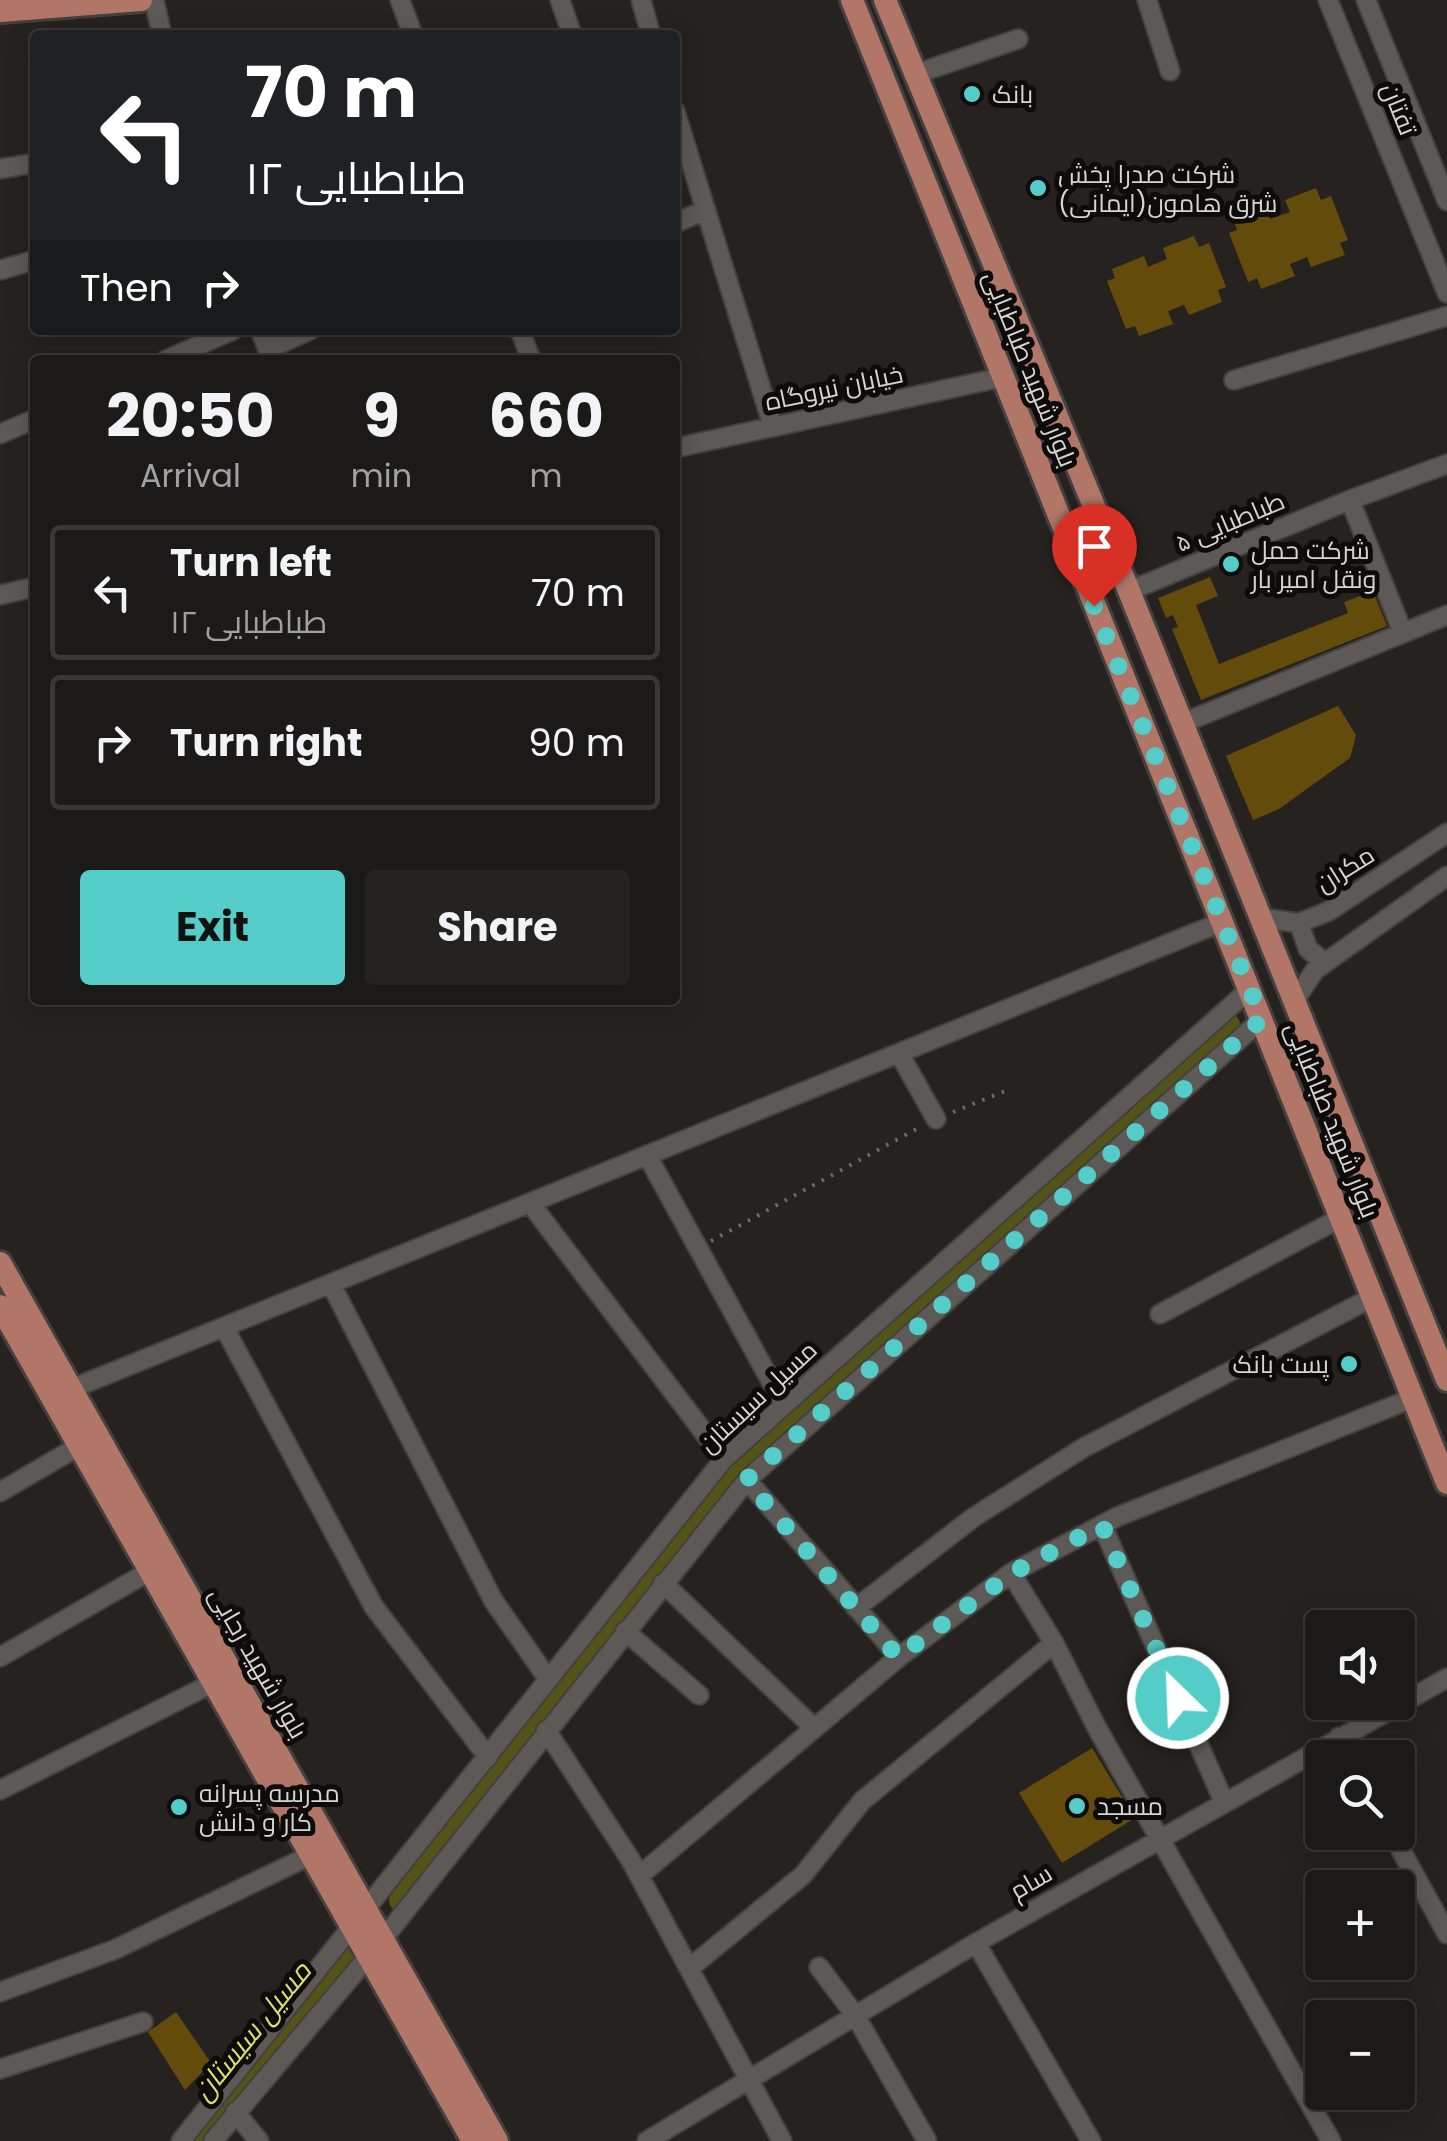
<!DOCTYPE html>
<meta charset="utf-8">
<style>
body{margin:0;font-family:Poppins,Cairo,sans-serif;background:#252321;color:#f1f3f6;height:100vh;display:flex;flex-direction:column;font-size:38px;white-space:nowrap}
*{box-sizing:border-box;margin:0}
p{font-size:32px;color:#a0a1a2}
.icon{flex:none;width:55px;height:55px;fill:none;stroke:currentColor;stroke-width:2;stroke-linecap:round;stroke-linejoin:round}
.map{position:relative;flex:1;overflow:hidden}
.drawer{position:absolute;left:30px;top:355px;width:650px;height:650px;display:flex;flex-direction:column;background:#1c1a18;border-radius:10px;box-shadow:0 5px 25px #0003,0 0 0 2px #3a3837}
.drawer>*{flex:none}
.hud{position:absolute;left:30px;top:30px;width:650px;height:305px;border-radius:10px;box-shadow:0 5px 25px #0003,0 0 0 2px #3a3837;background:#202124;color:#fff;overflow:hidden}
.controls{position:absolute;left:1305px;top:1610px;display:grid;gap:20px}
.controls a{display:grid;place-items:center;width:110px;height:110px;border-radius:10px;background:#1c1a18;box-shadow:0 5px 25px #0003,0 0 0 2px #3a3837;font-size:50px}
.pin{position:absolute;display:grid;place-items:center;width:85px;height:85px;color:#fff;margin:-102px -42px;border-radius:50% 50% 50% 0;rotate:-45deg;box-shadow:0 0 10px #0007}
.pin .icon{rotate:45deg}
.me{position:absolute;width:110px;margin:-55px;rotate:336deg;stroke-linejoin:round;filter:drop-shadow(0 0 8px #0008)}
.turn{display:flex;align-items:center;gap:35px;height:210px;padding:0 50px;font-size:45px}
.turn .icon{width:130px;height:130px;stroke-width:2.5}
.turn b{display:block;font-size:70px;line-height:85px}
.then{display:flex;align-items:center;height:95px;padding:0 50px;background:#0003;gap:20px;font-size:38px}
.eta{display:flex;justify-content:space-evenly;align-items:center;height:170px;text-align:center}
.eta b{font-size:60px;font-weight:700;line-height:70px}
.primary-button{display:flex;gap:20px;margin-top:auto;padding:20px 50px}
.primary-button a{flex:1;height:115px;border-radius:10px;background:#54cdc8;color:#111;font-size:40px;font-weight:700;line-height:115px;text-align:center}
.primary-button a+a{background:#252321;color:#f1f3f6}
ul{padding:0;list-style:none}
li{display:flex;align-items:center;gap:30px;height:135px;margin:0 20px 15px;padding:0 30px;border:5px solid #3a3837;border-radius:10px}
li div{flex:1}
li b{display:block;font-size:38px}
li em{font-style:normal}
.map>svg:first-child{display:block}
.lines{fill:none;stroke-linecap:round;stroke-linejoin:round}
.canal{stroke:#525517;stroke-width:20}
.building{fill:#634b0b}
.minor-casing{stroke:#43403e;stroke-width:22}
.major-casing{stroke:#43403e;stroke-width:28}
.path{stroke:#6e6b69;stroke-width:4;stroke-dasharray:2.5 8;stroke-linecap:butt}
.minor{stroke:#5d5956;stroke-width:18}
.major{stroke:#b27669;stroke-width:22}
.route{stroke:#54cdc8;stroke-width:18;stroke-dasharray:0 32.4}
.poi-dot{fill:#54cdc8;stroke:#0e0c0b;stroke-width:4}
.labels{text-anchor:middle;dominant-baseline:central;stroke-width:10;stroke-linejoin:round;paint-order:stroke}
.poi-label{font-size:25px;fill:#d7d5d3;stroke:#0e0c0b;text-anchor:start}
.street-label{font-size:25px;fill:#d7d5d3;stroke:#0e0c0b}
.water-label{font-size:28px;font-style:italic;fill:#d9df73;stroke:#0e0c0b}
</style>
<div class="map">
<svg width="1447" height="2141" viewBox="0 0 1447 2141">
<rect width="100%" height="100%" fill="#262220"/>
<g class="lines">
<!-- canal -->
<path class="canal" d="M399,1901l293,-384 42,-49 496,-444
M197,2141l152,-185"/>
</g>
<!-- building -->
<path class="building" d="M1316,188l5,12 10,-4 17,44 -8,3 5,12 -34,12 -4,-10 -17,7 5,12 -34,13 -4,-11 -9,4 -19,-49 8,-3 -3,-9 32,-12 4,10 20,-7 -5,-12z
M1194,236l5,11 10,-4 17,44 -8,3 4,12 -33,13 -5,-10 -16,6 5,13 -34,12 -4,-10 -9,3 -19,-48 8,-3 -3,-9 32,-13 4,11 19,-8 -4,-11z
M1210,577l8,19 -22,9 23,59 129,-51 -4,-11 29,-11 14,35 -186,74 -29,-71 6,-2 -5,-12 -7,3 -8,-20z
M1338,706l18,29 -6,23 -71,51 -26,11 -27,-64z
M1092,1748l43,70 -73,45 -43,-70z
M176,2012l35,51 -26,27 -37,-58z"/>
<g class="lines">
<defs>
<path id="minor" d="M154,0l8,35
M400,0l13,35
M560,0l11,32
M641,0l10,35
M1147,0l23,71
M1328,0l119,293
M1366,0l81,201
M913,75l105,-36
M675,111l98,316
M0,169l35,-6
M675,223l31,-13
M0,270l35,-10
M260,330l12,30
M520,330l11,30
M268,349l42,-19
M166,360l67,-30
M1234,380l213,-64
M0,434l35,-15
M675,448l328,-71
M1350,500l53,133
M1129,591l221,-91 97,-36
M0,595l35,-8
M1183,723l264,-108
M1262,918l37,5 30,-12 118,-78
M1299,923l9,26 17,14
M1295,1000l20,-30 132,-94
M899,1053l37,66
M647,1155l137,250
M530,1203l194,256
M331,1284l162,316 55,79
M1160,1314l182,-97
M224,1327l150,280 114,150
M71,1389l1151,-467
M747,1480l152,177
M0,1492l79,-46
M1102,1525l122,277
M663,1583l151,145
M856,1608l118,-91 109,-69 290,-151
M625,1631l74,64
M1054,1643l43,85 234,413
M0,1657l150,-86
M546,1730l84,129 152,282
M1339,1737l11,21
M0,1790l213,-107
M1391,1832l56,102
M639,1876l260,-219 112,-84 106,-56 296,-119
M976,1943l115,198
M691,1967l112,-92 59,-74 192,-158 -43,-70
M819,1967l36,48 72,126
M0,1992l116,-43 195,-94
M0,2069l143,-47
M235,2112l24,29
M181,2141l543,-682 526,-470
M213,2141l170,-202 364,-459 515,-461
M647,2141l329,-198 471,-265"/>
<path id="major" d="M852,0l595,1483
M885,0l244,591 318,789
M0,11l141,-11
M0,1263l497,878
M0,1306l473,835"/>
</defs>
<!-- minor casing -->
<use href="#minor" class="minor-casing"/>
<!-- major casing -->
<use href="#major" class="major-casing"/>
<!-- path -->
<path class="path" d="M953,1112l57,-23
M711,1241l211,-115"/>
<!-- minor -->
<use href="#minor" class="minor"/>
<!-- major -->
<use href="#major" class="major"/>
</g>
<g class="lines">
<!-- route -->
<path class="route" d="M1094,606l168,413 -516,461 152,177 114,-84 90,-48 76,173"/>
</g>
<!-- markers -->
<g class="poi-dot">
<circle cx="972" cy="94" r="10"/>
<circle cx="1038" cy="188" r="10"/>
<circle cx="1231" cy="564" r="10"/>
<circle cx="1349" cy="1364" r="10"/>
<circle cx="1077" cy="1806" r="10"/>
<circle cx="179" cy="1807" r="10"/>
</g>
<g class="labels">
<!-- poi labels -->
<g class="poi-label">
<text x="992" y="94">بانک</text>
<text x="1058" y="174">شرکت صدرا پخش<tspan x="1058" dy="29">شرق هامون(ایمانی)</tspan></text>
<text x="1251" y="550">شرکت حمل<tspan x="1251" dy="29">ونقل امیر بار</tspan></text>
<text x="1329" y="1364" text-anchor="end">پست بانک</text>
<text x="199" y="1793">مدرسه پسرانه<tspan x="199" dy="29">کار و دانش</tspan></text>
<text x="1097" y="1806">مسجد</text>
</g>
<!-- street labels -->
<g class="street-label">
<text transform="translate(1399 109) rotate(68)">تفتان</text>
<text transform="translate(1030 369) rotate(68)">بلوار شهید طباطبایی</text>
<text transform="translate(834 388) rotate(-12)">خیابان نیروگاه</text>
<text transform="translate(1230 522) rotate(-23)">طباطبایی ۵</text>
<text transform="translate(1345 869) rotate(-32)">مکران</text>
<text transform="translate(1332 1120) rotate(68)">بلوار شهید طباطبایی</text>
<text transform="translate(758 1397) rotate(-43)">مسیل سیستان</text>
<text transform="translate(258 1663) rotate(60)">بلوار شهید رجایی</text>
<text transform="translate(1031 1882) rotate(-30)">سام</text>
</g>
<!-- water labels -->
<g class="water-label">
<text transform="translate(252 2031) rotate(-51)">مسیل سیستان</text>
</g>
</g>
</svg>
<div class="controls">
<a><svg class="icon" aria-label="sound" viewBox="0 0 24 24"><path d="M4 9h4l5-4v14l-5-4H4zM17 9q2 3 0 6"/></svg></a>
<a><svg class="icon" aria-label="search" viewBox="0 0 24 24"><circle cx="10" cy="10" r="6"/><path d="M15 15l6 6"/></svg></a>
<a>+</a>
<a>−</a>
</div>
<div class="pin" style="left:1094px;top:606px;background:#d93025"><svg class="icon" aria-label="arrive" viewBox="0 0 24 24"><path d="M6 21V4h12l-3 4 3 4H6"/></svg></div>
<svg class="me" style="left:1178px;top:1698px" viewBox="-20 -20 40 40"><circle r="17" fill="#54cdc8" stroke="#fff" stroke-width="3"/><path d="M0-11L8 9 0 5-8 9z" fill="#fff"/></svg>
<div class="hud">
<div class="turn"><svg class="icon" aria-label="left" viewBox="0 0 24 24"><path d="M17 20v-9H6M10 6l-5 5 5 5"/></svg><div><b>70 m</b>طباطبایی ۱۲</div></div>
<div class="then">Then<svg class="icon" aria-label="right" viewBox="0 0 24 24"><path d="M7 20v-9h11M14 6l5 5-5 5"/></svg></div>
</div>
<section class="drawer">
<div class="eta">
<div><b>20:50</b><p>Arrival</p></div>
<div><b>9</b><p>min</p></div>
<div><b>660</b><p>m</p></div>
</div>
<ul>
<li><svg class="icon" aria-label="left" viewBox="0 0 24 24"><path d="M17 20v-9H6M10 6l-5 5 5 5"/></svg><div><b>Turn left</b><p>طباطبایی ۱۲</p></div><em>70 m</em></li>
<li><svg class="icon" aria-label="right" viewBox="0 0 24 24"><path d="M7 20v-9h11M14 6l5 5-5 5"/></svg><div><b>Turn right</b></div><em>90 m</em></li>
</ul>
<div class="primary-button"><a>Exit</a><a>Share</a></div>
</section>
</div>
